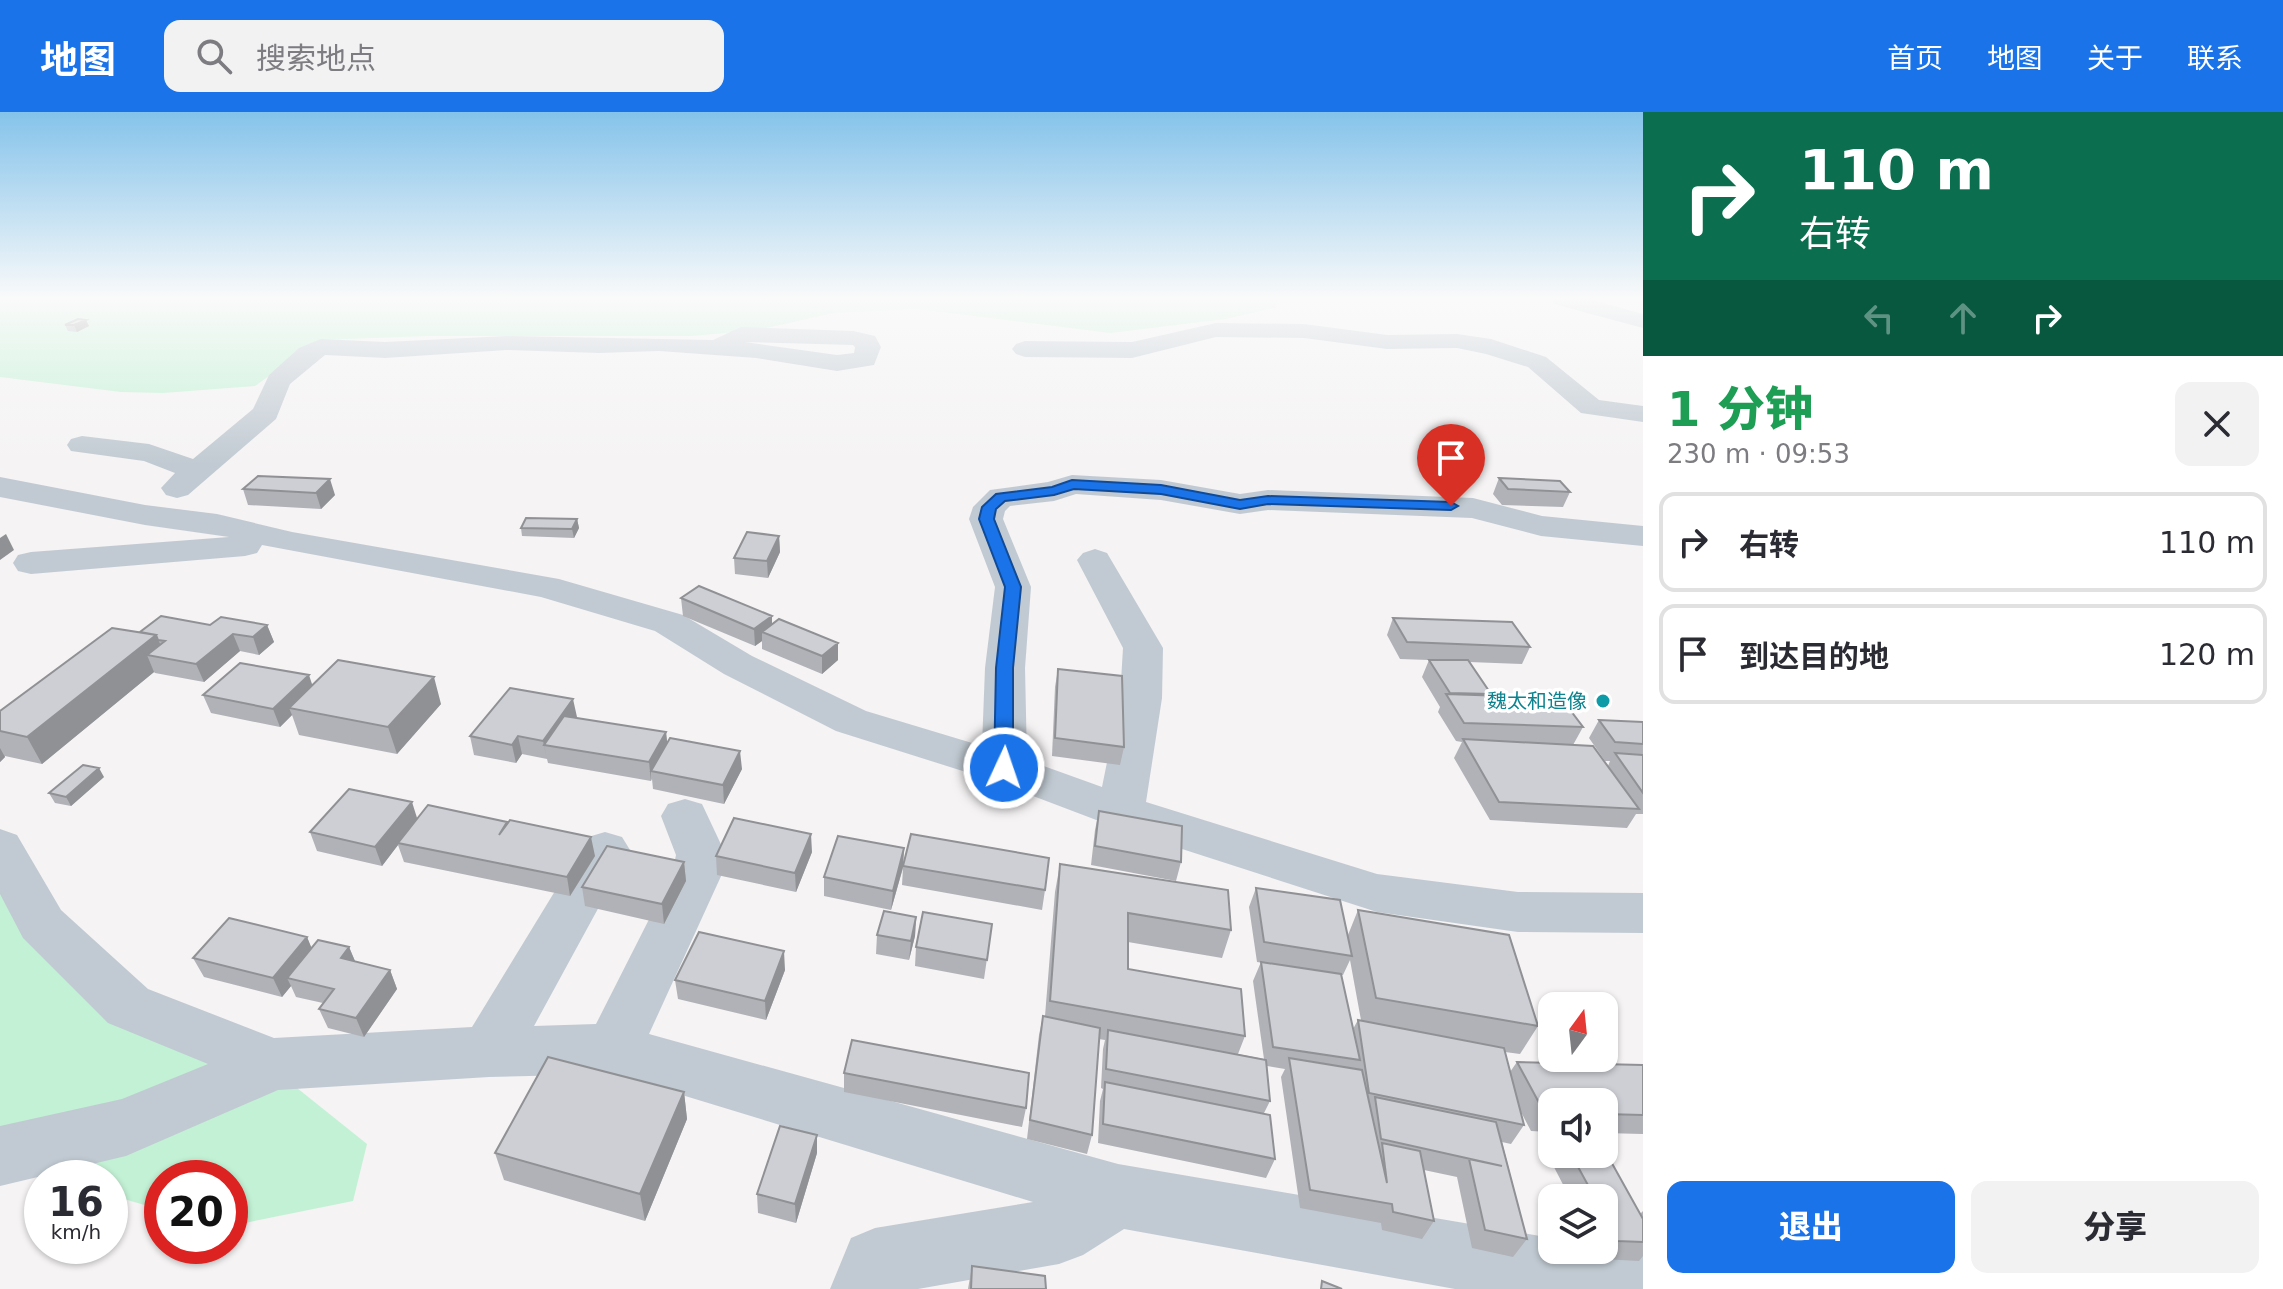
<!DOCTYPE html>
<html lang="zh">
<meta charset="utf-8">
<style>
body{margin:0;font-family:"DejaVu Sans","Noto Sans SC",sans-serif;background:#f2f2f3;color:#2b2b33;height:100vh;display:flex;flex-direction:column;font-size:30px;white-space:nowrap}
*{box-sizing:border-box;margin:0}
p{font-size:26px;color:#7c7c81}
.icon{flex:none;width:44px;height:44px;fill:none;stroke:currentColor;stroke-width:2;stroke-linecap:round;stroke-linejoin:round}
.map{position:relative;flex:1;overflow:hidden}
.drawer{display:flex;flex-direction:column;background:#fff;width:640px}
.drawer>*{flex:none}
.banner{background:#0b6e4f;color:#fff;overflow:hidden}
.needle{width:52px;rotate:15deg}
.controls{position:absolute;left:1538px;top:880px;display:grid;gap:16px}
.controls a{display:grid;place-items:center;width:80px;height:80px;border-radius:16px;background:#fff;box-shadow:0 2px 6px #0004;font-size:40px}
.speed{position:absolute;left:24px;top:1048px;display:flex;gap:16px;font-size:40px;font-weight:700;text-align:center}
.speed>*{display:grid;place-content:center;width:104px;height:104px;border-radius:50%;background:#fff;box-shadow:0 2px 6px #0004;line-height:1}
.speed small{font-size:20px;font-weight:400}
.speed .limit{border:12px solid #d22;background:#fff;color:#111}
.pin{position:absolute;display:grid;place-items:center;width:68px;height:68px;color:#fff;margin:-82px -34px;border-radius:50% 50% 50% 0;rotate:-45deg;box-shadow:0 0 8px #0007}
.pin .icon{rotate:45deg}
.me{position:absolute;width:88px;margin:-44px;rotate:3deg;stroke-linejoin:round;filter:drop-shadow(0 0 6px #0008)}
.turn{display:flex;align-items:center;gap:28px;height:168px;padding:0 24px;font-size:36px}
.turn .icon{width:104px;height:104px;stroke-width:2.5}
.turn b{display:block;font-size:56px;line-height:68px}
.lanes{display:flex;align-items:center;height:76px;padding:0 24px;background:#0003;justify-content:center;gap:40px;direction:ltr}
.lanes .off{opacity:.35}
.round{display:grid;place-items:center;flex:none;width:84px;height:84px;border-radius:16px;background:#f2f2f3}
.summary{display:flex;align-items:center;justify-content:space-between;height:136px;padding:0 24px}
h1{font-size:48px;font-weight:800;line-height:60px;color:#1e9e55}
.cta{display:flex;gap:16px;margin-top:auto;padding:16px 24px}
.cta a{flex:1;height:92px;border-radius:16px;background:#1a73e8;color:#fff;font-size:32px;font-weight:800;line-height:92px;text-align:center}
.cta a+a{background:#f2f2f3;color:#2b2b33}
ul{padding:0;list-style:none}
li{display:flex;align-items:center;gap:24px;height:100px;margin:0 16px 12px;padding:0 8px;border:4px solid #e1e1e2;border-radius:16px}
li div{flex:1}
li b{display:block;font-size:30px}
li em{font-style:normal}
header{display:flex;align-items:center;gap:48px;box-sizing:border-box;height:112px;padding:0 40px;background:#1a73e8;color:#fff}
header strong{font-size:38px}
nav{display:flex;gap:44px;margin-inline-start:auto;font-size:28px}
.search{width:560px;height:72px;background:#f2f2f3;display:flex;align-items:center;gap:20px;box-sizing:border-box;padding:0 28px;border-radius:16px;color:#7c7c81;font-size:30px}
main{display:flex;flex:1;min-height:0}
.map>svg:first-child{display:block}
.green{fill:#c3f1d5}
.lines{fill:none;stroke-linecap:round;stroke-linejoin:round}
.minor{fill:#c1cad2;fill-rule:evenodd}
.wall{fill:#b0b2b7;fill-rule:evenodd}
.shaded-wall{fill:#909195}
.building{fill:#cdcfd5;stroke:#909195;stroke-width:2}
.route{fill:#1a73e8;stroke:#114b97;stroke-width:2}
.culture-dot{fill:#0f9aa8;stroke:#fff;stroke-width:3}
.labels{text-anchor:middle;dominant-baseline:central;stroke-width:7;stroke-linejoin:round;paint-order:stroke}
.culture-label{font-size:20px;fill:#0d838f;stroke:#fff;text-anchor:end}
</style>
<header>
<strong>地图</strong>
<div class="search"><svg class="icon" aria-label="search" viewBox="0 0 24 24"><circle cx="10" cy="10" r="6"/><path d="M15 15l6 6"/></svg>搜索地点</div>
<nav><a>首页</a><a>地图</a><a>关于</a><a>联系</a></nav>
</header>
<main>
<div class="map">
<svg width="1643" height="1177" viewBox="0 0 1643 1177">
<rect width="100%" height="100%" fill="#f5f3f3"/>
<!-- green -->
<path class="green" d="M0,187h1283l-9,9 -48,11 -116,14 -193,-24 -83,4 -77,17 -65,6h-263l-110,4 -64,46 -92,7 -42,-1 -121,-15z
M0,746l157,152 130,70 80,64 -14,57 -123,25v-48h-68v32l-52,-15v-17h-48l-62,-34z"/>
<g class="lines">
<!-- minor -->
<path class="minor" d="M1551,187h38l54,15v14l-89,-24z
M1216,211l88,1 83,11 70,-1 34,5 55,18 53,43 44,6v16l-62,-9 -53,-46 -42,-13 -29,-6 -70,1 -83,-11 -88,-1 -84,21 -107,-1 -9,-3 -4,-5 4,-5 9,-3 107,1z
M741,215l112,4 22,5 6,11 -7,18 -37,6 -81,-13 -97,-7 -60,2 -92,-3 -122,8 -60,-3 -35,29 -14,35 -88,76 -11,3 -11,-3 -5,-7 14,-15 -31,-12 -73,-10 -4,-6 4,-6 11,-3 67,8 44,15 60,-50 16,-34 30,-27 22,-9 64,3 122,-6 206,4zM745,230l108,3 2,2 -1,6 -17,2z
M1072,363l89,5 79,14 28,-4 205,8 69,18 101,10v20l-102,-10 -69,-18 -204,-8 -28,4 -79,-14 -85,-6 -22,7 -44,5 -5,5 -2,8 28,68 -6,81 2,92 75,27 18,-89 3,-50 -46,-88 6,-7 12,-4 12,4 56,95 -1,50 -16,104 231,72 141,18 125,1v40l-125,-1 -141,-20 -257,-83 -132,-50 -152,-48 -112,-57 -69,-43 -114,-34 -279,-52 -5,8 -12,3 -214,18 -13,-3 -5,-8 5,-8 13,-3 198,-15 -84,-12 -145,-28v-20l145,28 72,9 75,18 267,47 124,36 69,41 114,55 116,35 3,-78 10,-81 -26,-68 4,-12 17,-17 58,-8z
M685,687l17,5 24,51 -4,19 -73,160 469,130 434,74v12h52v-4l39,7v36h-188l-331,-60 -41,26 -24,9 -141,25h-88l21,-51 24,-10 158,-26 -420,-128 -124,3 -211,13 -152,66 -126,30v-60l122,-27 86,-35 -100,-41 -85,-85 -23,-44v-65l17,6 44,75 87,79 126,49 198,-11 116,-190 17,-5 17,5 8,13 -96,176 62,-2 76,-150 4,-19 -15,-39 7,-12z"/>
</g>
<!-- wall -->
<path class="wall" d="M1571,187h27l-23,2z
M86,208l3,6 -12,6 -9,-1 -3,-6z
M258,364l77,19 -14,14 -73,-4 -5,-16z
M1499,366l71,14 -7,15 -61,-2 -9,-11z
M577,407l2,9 -5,10 -52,-2 -1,-8z
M779,424l1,16 -12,26 -33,-4 -1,-16z
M681,486l91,26 66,36 -16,14 -60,-25v-8l-7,5 -72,-30z
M1393,506l137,29 -8,17 -53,-2 22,32 -1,2 93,31 -10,18 35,21 2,-5h-5l-16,-23 10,-18 44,2v92h-7l-9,14 -137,-8 -36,-62 8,-16 -6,-1 -18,-29 2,-5 -18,-30 7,-17 -29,-1 -13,-24z
M210,513h57l7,17 -15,13 -19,-4 -36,31 -49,-9 -1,-1 -112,92 -37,-8v1l-5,5v-51l140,-79z
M1058,557l66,78 -4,18 -68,-9 3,-69z
M312,574l129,18 -44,50 -98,-19 -7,-20 -12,12 -69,-14 -8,-18z
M576,606l90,14 1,12 75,25 -18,35 -71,-15 -1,-10 -1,2 -103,-18 -1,-4 -25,-5 -6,9 -42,-8 -4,-19z
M104,665l-33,29 -16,-3 -6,-10z
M1099,699l82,51 -5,19 -85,-16 4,-35z
M418,706l89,4v2l88,32 -25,40 -166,-34 -6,-17 -16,21 -65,-15 -7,-19z
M904,736l-1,17 142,25 -3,20 -140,-25 1,-17 -12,42 -67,-14v-19z
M812,740l-16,40 -79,-17 -1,-19z
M684,750l2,19 -22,43 -79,-18 -3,-19z
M1060,752l171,66 -9,28 -94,-16v27l117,67 -7,18 26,5 -11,-78 8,-19 9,2 -13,-2 -8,-55 7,-19 92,47 10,-25 180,116 -18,28 -15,-2 5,20 7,-10 126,3v69l-39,-1v-31h-52v52h52l36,60 3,-3v45l-4,5 -38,-2 -5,-9h8v-52h-34l-28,-54 9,-12 -20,-1 -10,-19 3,13 -13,19 -9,-2 25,97 -14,18 -41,-9 -15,-71 -33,-7 10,51 -12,18 -40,-9 -1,-7 -81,-15 -19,-131 4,-8 -18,-3 3,35 -6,12 11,46 -9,19 -168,-35 2,-42 3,-12 -2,-1 2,-39 2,-9 -6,-1 -7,96 -5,19 -60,-15 12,-104 4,-19h2l10,-124zM1350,848l11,60h-3l-5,9 -12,-54h2z
M916,805l-1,19 -6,24 -33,-6 1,-19z
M992,812l-8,55 -69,-13 1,-19z
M307,825l4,11 38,-1 6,14 35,9 7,19 -33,48 -36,-9 -9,-19 4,-6 -27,-6 -5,-11 -9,11 -78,-20 -11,-19z
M785,858l-19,50 -88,-21 -3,-19z
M844,961l182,35 -4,19 -178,-35z
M684,980l3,27 -42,102 -141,-41 -9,-27z
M817,1041l-21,70 -38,-10 -1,-19z
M972,1154l74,23h-78z"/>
<!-- shaded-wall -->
<path class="shaded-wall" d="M86,208l3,6 -12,6 -3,-7z
M330,367l5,16 -14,14 -5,-16z
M577,407l2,9 -5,10 -2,-9z
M6,422l8,16 -14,10v-22z
M779,424l1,16 -12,26 -1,-17z
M772,504v17l-10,-1v9l-7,5 -1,-17z
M267,513l7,17 -15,13 -6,-18z
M233,522l7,17 -36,31 -8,-18z
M156,523l11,24 -20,-4 7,17 -112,92 -15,-27z
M838,531v17l-16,14v-18z
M309,563l6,18 -26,15 3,7 -12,12 -7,-18z
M434,565l7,27 -44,50 -9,-27z
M573,587l4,18 -33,28 3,14 -4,-18z
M666,620l2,18 -17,21v10l-2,-19z
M518,624l4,18 -6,9 -4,-18z
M0,636l5,9 -5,5z
M740,639l2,18 -18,35 -1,-19z
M99,656l5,9 -33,29 -5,-9z
M412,690l6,19 -20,22v2l-16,21 -7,-19z
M811,722l1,18 -16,40 -1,-19z
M591,725l4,19 -25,40 -3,-19z
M904,736l-1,19 -12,43 2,-19z
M684,750l2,19 -22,43 -2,-20z
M916,805l-1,19 -6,24 2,-19z
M307,825l8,19 -28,22 4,8 -9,11 -9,-19z
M349,835l8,19 -16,-8z
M784,839l1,19 -19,50 -1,-19z
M390,858l7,19 -33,48 -8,-19z
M684,980l3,27 -42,102 -5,-27z
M817,1023v18l-21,70 -1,-19z"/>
<!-- building -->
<path class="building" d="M78,207l8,1 -12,5h-9z
M258,364l72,3 -14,14 -73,-4z
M1499,366l61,3 10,11 -62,-3z
M526,406l51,1 -5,10 -51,-1z
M747,420l32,4 -12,25 -33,-3z
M699,474l73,30 -18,13 -73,-31z
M161,504l49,9 11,-8 46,8 -14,12 -20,-3 -37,30 -49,-9 18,-14 -7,-1 -2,-5 -16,-3z
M1393,506l119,4 18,25 -123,-5z
M779,507l59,24 -16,13 -60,-24z
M112,516l44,7 -129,102 -27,-6v-20z
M338,548l96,17 -46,50 -99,-19z
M1429,548h39l23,34 -41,-1z
M240,551l69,12 -36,34 -70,-14z
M1058,557l64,7 2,71 -69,-9z
M510,576l63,11 -30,42 -25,-5 -6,9 -42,-9z
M1446,582l115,4 22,29 -119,-4z
M564,604l102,16 -17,30 -105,-17z
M1599,608l44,2v22l-28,-2z
M670,626l70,13 -17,34 -72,-14z
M1463,627l130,7 46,63 -140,-7z
M1615,641l28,2v38z
M83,653l16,3 -33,29 -17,-4z
M349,677l63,13 -37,45 -65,-15z
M428,693l79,17 -8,13 11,-15 81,17 -24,40 -169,-34z
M1099,699l83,15 -1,36 -86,-16z
M734,706l77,16 -16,39 -79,-17z
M911,722l138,24 -4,32 -142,-24z
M838,724l66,12 -11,43 -69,-14z
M607,734l77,16 -22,42 -80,-17z
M1060,752l168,26 3,40 -103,-17v56l113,20 4,47 -195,-35z
M1256,776l84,12 12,56 -88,-14z
M1358,798l151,25 29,91 -162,-28z
M884,799l32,6 -5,24 -34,-6z
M923,800l69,12 -5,36 -71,-13z
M229,806l78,19 -34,41 -80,-20z
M699,820l85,19 -19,50 -90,-21z
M318,828l31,7 -8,11 49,12 -34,48 -37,-9 15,-20 -47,-11z
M1261,850l80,12 19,86 -87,-13z
M1043,904l57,12 -8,107 -62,-15z
M1358,908l146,28 20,77 -155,-32z
M1108,918l158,30 4,41 -164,-32z
M852,928l177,33 -3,35 -182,-35z
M548,945l136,35 -44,102 -145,-41z
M1289,946l73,12 25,113 -5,-40 38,8 14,70 -41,-9 -1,-8 -82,-14z
M1517,950l126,3v50l-39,-1v-12h-52v11l-8,-1z
M1105,970l165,33 5,44 -172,-35z
M1375,985l121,25 31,117 -42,-9 -16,-71 33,7 -121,-27z
M780,1014l37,9 -22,69 -38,-10z
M1604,1037l39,70v23l-26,-1 -13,-25v-18h-9l-24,-44h33z
M972,1154l73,10 1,13h-75z
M1322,1169l20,8h-21z"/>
<!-- sky -->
<linearGradient id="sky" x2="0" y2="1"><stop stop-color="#85c3ea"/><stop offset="0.53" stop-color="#fafafa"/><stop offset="1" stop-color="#fafafa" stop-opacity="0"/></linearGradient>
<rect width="1643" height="352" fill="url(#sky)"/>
<!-- route -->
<path class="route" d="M1072,368l89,5 79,15 28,-4 183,6 7,4 -7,4 -183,-6 -28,5 -79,-15 -87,-5 -20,6 -49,6 -9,8 -2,10 27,68 -8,81v100l-9,7 -10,-7 2,-100 9,-81 -26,-68 3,-12 14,-13 56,-7z"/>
<!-- markers -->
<circle class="culture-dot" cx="1603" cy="589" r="8"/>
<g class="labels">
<!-- culture labels -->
<g class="culture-label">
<text x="1587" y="589">魏太和造像</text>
</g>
</g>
</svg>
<div class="controls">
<a><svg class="needle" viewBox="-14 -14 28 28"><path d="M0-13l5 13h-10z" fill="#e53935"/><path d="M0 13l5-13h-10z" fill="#7c7c81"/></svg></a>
<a><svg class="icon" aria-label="sound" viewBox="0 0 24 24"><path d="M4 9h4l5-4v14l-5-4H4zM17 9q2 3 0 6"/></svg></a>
<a><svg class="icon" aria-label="layers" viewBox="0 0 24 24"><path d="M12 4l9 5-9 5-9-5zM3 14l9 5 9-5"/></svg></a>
</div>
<div class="speed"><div>16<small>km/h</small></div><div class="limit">20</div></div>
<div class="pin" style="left:1451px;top:394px;background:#d93025"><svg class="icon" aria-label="arrive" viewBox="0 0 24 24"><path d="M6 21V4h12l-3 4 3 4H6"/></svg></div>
<svg class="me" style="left:1004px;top:656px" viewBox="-20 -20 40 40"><circle r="17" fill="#1a73e8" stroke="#fff" stroke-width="3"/><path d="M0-11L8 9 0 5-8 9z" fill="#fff"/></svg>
</div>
<section class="drawer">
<div class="banner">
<div class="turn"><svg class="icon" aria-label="right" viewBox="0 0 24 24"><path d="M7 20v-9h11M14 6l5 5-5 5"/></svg><div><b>110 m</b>右转</div></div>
<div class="lanes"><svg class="icon off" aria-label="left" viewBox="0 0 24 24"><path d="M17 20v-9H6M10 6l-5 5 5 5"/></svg><svg class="icon off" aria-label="ahead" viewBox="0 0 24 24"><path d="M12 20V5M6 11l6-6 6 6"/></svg><svg class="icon" aria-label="right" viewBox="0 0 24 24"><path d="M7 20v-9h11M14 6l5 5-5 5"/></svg></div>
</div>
<div class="summary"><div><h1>1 分钟</h1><p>230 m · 09:53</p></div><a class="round"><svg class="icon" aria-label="close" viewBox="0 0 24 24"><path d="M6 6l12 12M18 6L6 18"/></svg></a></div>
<ul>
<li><svg class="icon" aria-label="right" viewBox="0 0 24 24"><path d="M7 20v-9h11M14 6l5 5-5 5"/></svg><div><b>右转</b></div><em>110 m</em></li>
<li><svg class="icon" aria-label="arrive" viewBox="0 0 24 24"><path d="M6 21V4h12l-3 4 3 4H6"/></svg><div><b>到达目的地</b></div><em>120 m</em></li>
</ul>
<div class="cta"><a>退出</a><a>分享</a></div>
</section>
</main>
